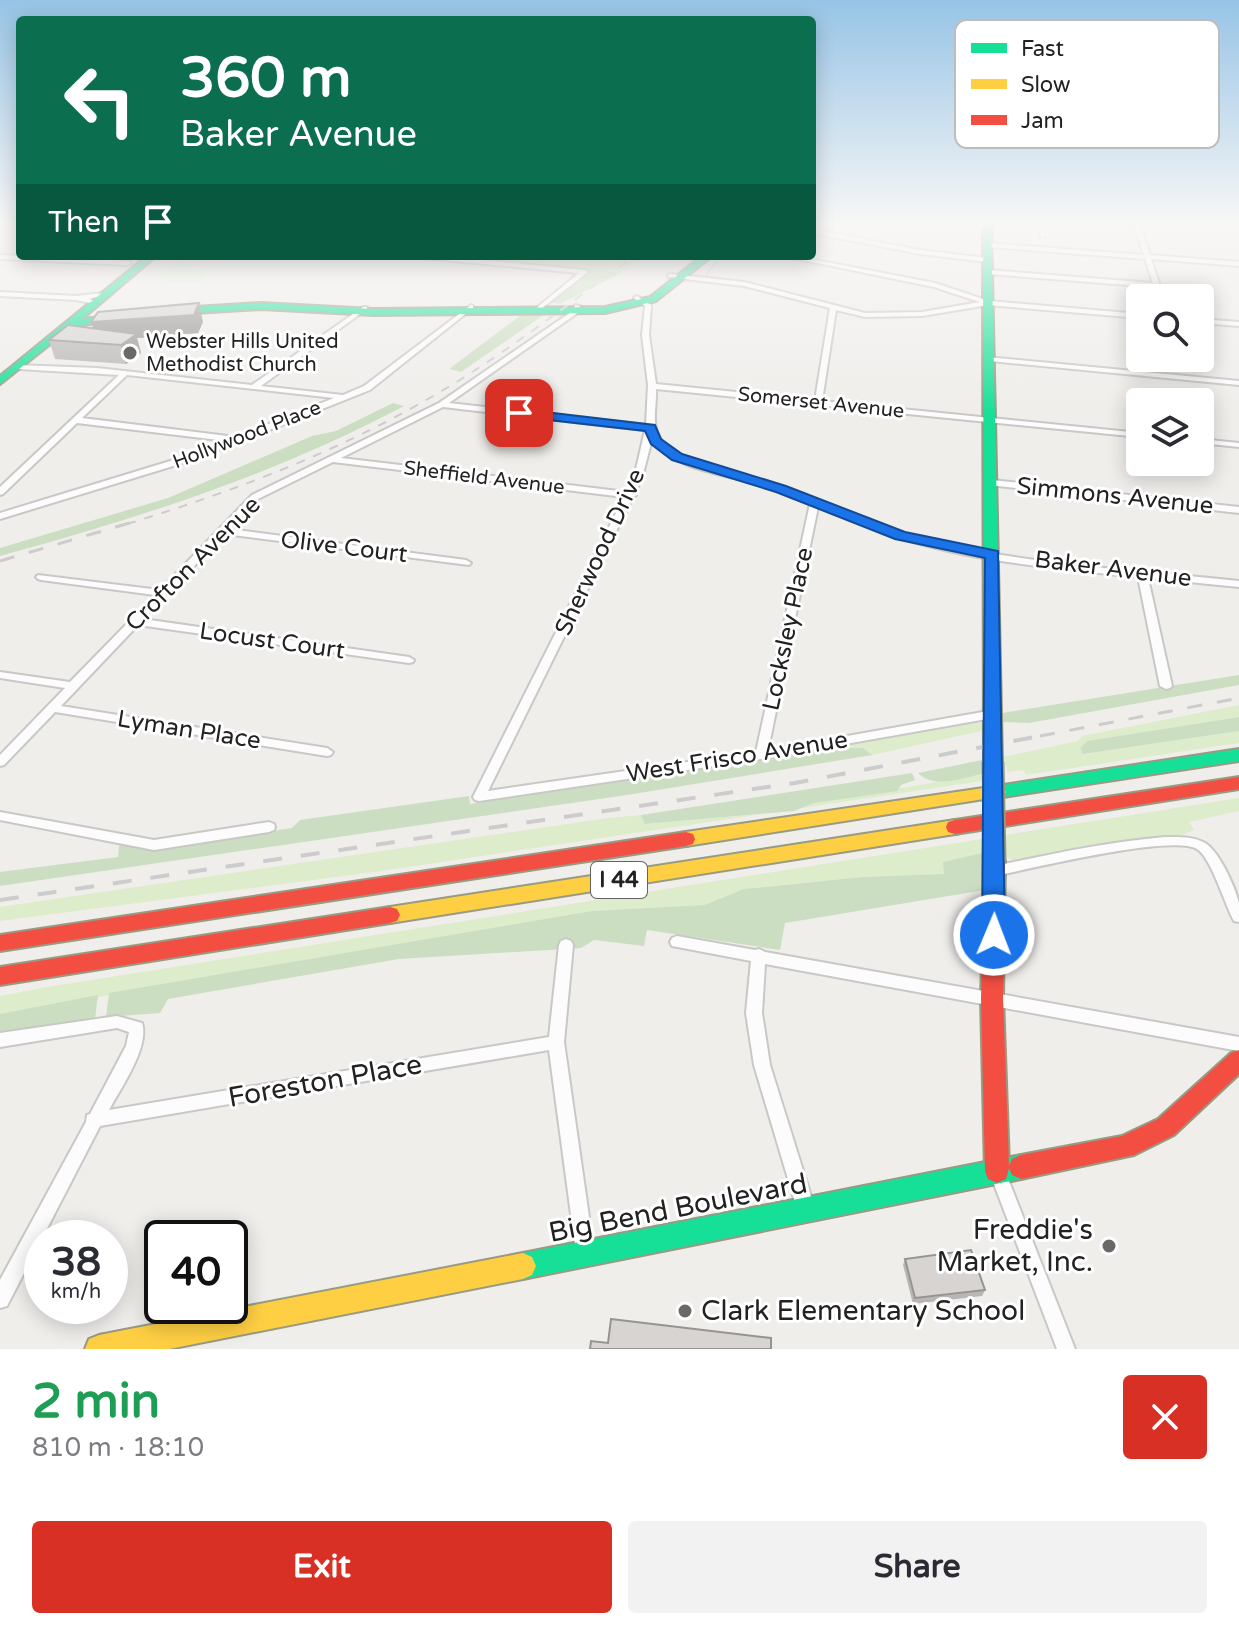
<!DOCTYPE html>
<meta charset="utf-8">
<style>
body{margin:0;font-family:"Varela Round",sans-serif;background:#f2f2f3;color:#2b2b33;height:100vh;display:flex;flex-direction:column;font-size:30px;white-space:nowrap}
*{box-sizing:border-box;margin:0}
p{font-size:26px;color:#7c7c81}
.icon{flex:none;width:44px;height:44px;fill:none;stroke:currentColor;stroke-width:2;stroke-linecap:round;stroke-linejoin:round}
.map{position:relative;height:1349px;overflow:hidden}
.drawer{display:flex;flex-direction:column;background:#fff;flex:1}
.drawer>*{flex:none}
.banner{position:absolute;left:16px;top:16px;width:800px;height:244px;border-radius:8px;box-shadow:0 4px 20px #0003;background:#0b6e4f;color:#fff;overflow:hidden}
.tools{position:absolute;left:1126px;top:284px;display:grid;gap:16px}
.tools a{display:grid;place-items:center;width:88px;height:88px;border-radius:8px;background:#fff;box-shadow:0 4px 20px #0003;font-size:40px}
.speed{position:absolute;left:24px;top:1220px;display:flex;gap:16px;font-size:40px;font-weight:700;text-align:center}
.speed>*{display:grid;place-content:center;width:104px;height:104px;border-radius:50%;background:#fff;box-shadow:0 4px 20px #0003;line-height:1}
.speed small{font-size:20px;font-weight:400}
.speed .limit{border:4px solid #111;border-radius:12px;background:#fff;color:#111}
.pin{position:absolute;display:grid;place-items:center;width:68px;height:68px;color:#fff;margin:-34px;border-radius:16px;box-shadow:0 4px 12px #0006}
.me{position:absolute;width:88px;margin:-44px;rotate:1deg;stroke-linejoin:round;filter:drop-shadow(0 0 6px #0008)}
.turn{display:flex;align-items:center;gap:28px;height:168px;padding:0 32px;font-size:36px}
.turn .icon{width:104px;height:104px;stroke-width:2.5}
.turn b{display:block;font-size:56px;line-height:68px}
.then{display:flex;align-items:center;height:76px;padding:0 32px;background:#0003;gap:16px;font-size:30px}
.round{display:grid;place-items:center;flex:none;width:84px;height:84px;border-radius:8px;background:#f2f2f3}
.headline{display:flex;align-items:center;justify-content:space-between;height:136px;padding:0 32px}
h1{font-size:48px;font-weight:800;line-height:60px;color:#1e9e55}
.action{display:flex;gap:16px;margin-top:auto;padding:16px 32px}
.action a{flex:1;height:92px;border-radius:8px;background:#d93025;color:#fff;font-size:32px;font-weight:800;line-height:92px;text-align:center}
.action a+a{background:#f2f2f3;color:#2b2b33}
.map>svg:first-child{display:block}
.grass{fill:#ddeccb}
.forest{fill:#cbdec1}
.park{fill:#daf5da}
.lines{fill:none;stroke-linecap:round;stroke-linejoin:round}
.stream{stroke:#bfdbe3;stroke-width:2}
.street-casing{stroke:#c9c8c7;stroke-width:4}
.fast-casing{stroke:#999a82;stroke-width:4}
.slow-casing{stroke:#999a82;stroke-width:4}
.jam-casing{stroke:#999a82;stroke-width:4}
.street{fill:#fdfcfc;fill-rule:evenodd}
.fast{fill:#16e098;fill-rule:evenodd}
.slow{fill:#ffcf43;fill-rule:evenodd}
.jam{fill:#f24e42;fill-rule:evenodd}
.rail-far2{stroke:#ccc;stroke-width:2;stroke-dasharray:9 9;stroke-linecap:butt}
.rail-far1{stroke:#ccc;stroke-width:3;stroke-dasharray:15 15;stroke-linecap:butt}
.rail{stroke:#ccc;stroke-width:4;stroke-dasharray:19 19;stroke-linecap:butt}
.slow-bridge-casing{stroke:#999a82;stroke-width:23;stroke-linecap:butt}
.slow-bridge{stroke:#ffcf43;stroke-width:19}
.wall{fill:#b9b6b5}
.shaded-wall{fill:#969493}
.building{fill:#d7d4d2;stroke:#969493;stroke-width:2}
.route{fill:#1a73e8;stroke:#114b97;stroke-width:2}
.poi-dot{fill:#6a6968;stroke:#fff;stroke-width:3}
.labels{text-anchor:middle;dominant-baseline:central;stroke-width:6;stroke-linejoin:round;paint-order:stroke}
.far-poi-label{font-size:20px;fill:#222;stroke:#fff;text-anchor:start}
.far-street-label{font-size:20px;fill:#222;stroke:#fff}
.shield{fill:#fff;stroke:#646464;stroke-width:2}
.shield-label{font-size:22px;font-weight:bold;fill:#222}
.street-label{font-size:24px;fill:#222;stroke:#fff}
.near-street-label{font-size:28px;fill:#222;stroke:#fff}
.near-poi-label{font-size:28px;fill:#222;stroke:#fff;text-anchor:end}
.key{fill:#fff;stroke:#bdbdbd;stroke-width:2}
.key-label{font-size:22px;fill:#222}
</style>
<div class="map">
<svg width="1239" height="1349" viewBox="0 0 1239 1349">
<rect width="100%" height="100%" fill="#f0eeeb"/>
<!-- grass -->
<path class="grass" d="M433,256h207l-19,17z
M1239,705v12l-152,24 -7,7 4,6 155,-23v12l-213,32 -3,-5 -15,2 -5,-15 75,-16 4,-5z
M973,721l12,3 1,6 -114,25 -9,-7h-34z
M983,774l-1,7 -600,90 -382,50v-14l608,-89 33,-3 5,9 148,-13 20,-8z
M1239,798v13l-50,11 5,8 -12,5 -167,26 -11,-5 1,-21z
M982,839v14l-38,9 1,12 -83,3 -91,9 -27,3 -40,16 -112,6 -592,103v-18l47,-9z"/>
<!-- forest -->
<path class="forest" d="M587,269l34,4 -61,31 -10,-2 38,-28z
M525,312h23l-87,60 -12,-3z
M393,403l11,3c-128,68 -264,112 -404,150v-8l168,-50 144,-62 24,-5z
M1239,675v10l-210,38 -27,-1v-9z
M1239,717v14l-156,23 -3,-6 7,-7z
M829,748h34l9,7 -245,40 -627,91v-14l118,-15 1,-12 50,2 123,-19 8,-8 169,-24 1,8z
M982,760l1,14c-20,3 -48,16 -65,-1z
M912,773l3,7 -14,5 -4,6 -83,12 -20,8 -149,13 -4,-9z
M982,853l3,37 -200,33 -5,27 -133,-20 -3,16 -50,-6 -13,8 -182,11 -231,40 -8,14 -54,4 3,-24 483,-82 112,-6 40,-16 118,-12 82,-3 -1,-12z
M98,995l-3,24 -95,14v-19z"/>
<!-- park -->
<path class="park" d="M178,262l17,1 -6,6 23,1 -12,11 -42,-1z"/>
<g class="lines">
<!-- stream -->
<path class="stream" d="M705,277l15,-21"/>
<defs>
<path id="street" d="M0,225h20v3l-20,-1z
M1039,225h6v12l-5,-1z
M1134,225h6l10,30 89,7v4l-88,-7 13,39h-6l-4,-11 -166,-13 -3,-2 3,-2 165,13 -8,-24 -158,-12 -3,-2 3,-2 157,12z
M812,229l108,21 67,8 3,2 -3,2 -67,-8 -108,-21z
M0,255l128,6 3,2 -3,2 -128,-6z
M419,256h22l144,14 3,2 -52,41 -3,-2 1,-1 45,-37 -157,-15z
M783,256h12l140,27 54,18 151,13v4l-152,-13 -66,11 -57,1 -29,-7 -14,91 318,32v4l-484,-48c1,17 -6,37 6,52 24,27 68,29 100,39 56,17 108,46 165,60 102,25 209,30 312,41v6l-91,-9 24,108 -2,2 -4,1 -6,-3 -22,-109c-80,-8 -162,-15 -238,-39 -28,-9 -55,-20 -82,-31l-50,243 226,-40 4,1 2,3 -2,3 -237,42 -282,42 -4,-1 -2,-3 151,-300 -291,-35 -75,37 -29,30 237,31 5,3 -2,2 -244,-31 -82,85 266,38 5,3 -1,2 -4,1 -271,-38 -77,81 266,42 6,4 -2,3 -4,1 -272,-44 -51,53 -4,1v-11l65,-67 -65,-10v-6l70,10 85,-87 -114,-15 -3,-1 -2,-2 2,-2 122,15 92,-95 187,-92 135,-93 1,-5 5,1 -1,6 -130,91 197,22 2,-40 -6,-50 3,-29 -10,-7 -1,-1 3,-2 14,9 -2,30 7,49 159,16 15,-92 -86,-22 -76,-9v-2l2,-1 74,8 121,31 57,-1 58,-10 -46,-15zM443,407l202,23 -11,48 -7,14 -286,-34zM652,439c23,32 69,34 104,45 18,5 36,12 54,20l-54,248 -268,39 145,-294 3,-2 -1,-2 7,-15z
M0,292l76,4 28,-3 3,2 -19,4 9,2 1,1 -3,2 -19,-4 -76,-4z
M471,305l2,1v2l-103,82 -174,69 -196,60v-6l190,-58 37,-14 -150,-18 -74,71 -3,1v-8l119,-112 -100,-6 -4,-2 1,-2 81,3 155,17 111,-78h4v2l-106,77 82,9 21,-9zM127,375l207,23 -98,39 -154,-19z
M1200,319l39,3v4l-39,-3z
M987,357l252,24v4l-249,-24 -4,-2z
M1200,439l39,4v4l-39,-4z
M992,480l247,27v6l-250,-28 -1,-2z
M0,812l154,28 115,-18 5,2 1,3 -1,3 -5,2 -115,18 -154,-30z
M1165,837c13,0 26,-1 38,5 15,6 32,45 36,61 0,6 0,13 0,19l-5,-1c-9,-16 -23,-64 -37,-72 -25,-15 -168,20 -202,27l-5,-1 -2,-4 2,-4 5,-1c56,-12 112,-24 170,-29z
M677,936l78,14 4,-1 6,3 474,85v14l-474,-87 -3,49 8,52 45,144 -3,6 -6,2 -6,-2 -3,-6 -43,-144 -8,-52 5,-52 -79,-15 -2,-4 2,-4z
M566,939l5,2 2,4 -9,97 30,210 -3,6 -6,3 -6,-3 -3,-6 -27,-202 -449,76 -93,180 -7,2v-28l86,-158 1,-7 3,-1 36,-68 3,-14 -12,-4 -117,19v-14l117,-17 25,7c8,24 -22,66 -33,87l440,-73 10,-92 2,-4z
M997,1163l6,2 2,6 70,178h-18l-68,-178 2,-6z"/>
<path id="fast" d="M983,225h8l11,537 -3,4h-12l-3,-4z
M147,256h9l-74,63 29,-3 3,1v4l-41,5 -73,58v-8z
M702,256h10l-56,45 -51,12 -232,2 -112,-6 -83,5 -5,-3 5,-3 83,-5 112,6 232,-2 45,-10z
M1239,749v12l-242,37 -6,-2 -3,-4 3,-4 6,-2z
M1021,1155l9,4 3,8 -3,8 -9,4 -498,100 -9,-4 -4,-9 4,-9 9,-4z"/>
<path id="slow" d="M997,786l6,2 3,4 -3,4 -317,50 -7,-2 -2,-5 2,-5 7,-2z
M955,820l7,2 2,5 -2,5 -7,2 -565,89 -7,-2 -3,-6 3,-6 7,-2z
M523,1253l9,4 4,9 -4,9 -9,4 -354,70h-84l4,-10 10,-4z"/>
<path id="jam" d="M1239,777v12l-284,45 -7,-2 -2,-5 2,-5 7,-2z
M686,832l7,2 2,5 -2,5 -7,2 -686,105v-16z
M995,854l7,2 3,5 -2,137 6,168 3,-7 9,-4 101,-19 36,-17 73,-66 8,-3v24l-65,61 -40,20 -113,24 -9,-4 -3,-7 -3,11 -9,4 -9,-4 -3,-8 -4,-173 4,-137 3,-5z
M390,907l7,2 3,6 -3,6 -7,2 -390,62v-18z"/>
</defs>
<!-- street casing -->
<use href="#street" class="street-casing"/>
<!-- fast casing -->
<use href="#fast" class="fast-casing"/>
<!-- slow casing -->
<use href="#slow" class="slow-casing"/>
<!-- jam casing -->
<use href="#jam" class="jam-casing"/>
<!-- street -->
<use href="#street" class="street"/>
<!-- fast -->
<use href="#fast" class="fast"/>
<!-- slow -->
<use href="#slow" class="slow"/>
<!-- jam -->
<use href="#jam" class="jam"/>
<!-- rail-far2 -->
<path class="rail-far2" d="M127,524c101,-31 200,-68 292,-120 76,-42 145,-97 215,-148"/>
<!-- rail-far1 -->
<path class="rail-far1" d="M0,561l133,-39
M1040,736l199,-38"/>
<!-- rail -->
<path class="rail" d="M0,900l795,-117 255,-49"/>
<defs>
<path id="slow-bridge" d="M993,762l2,99"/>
</defs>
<!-- slow-bridge casing -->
<use href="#slow-bridge" class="slow-bridge-casing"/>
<!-- slow-bridge -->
<use href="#slow-bridge" class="slow-bridge"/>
</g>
<!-- wall -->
<path class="wall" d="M203,322l-5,11 -61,5 4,15 -15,11 -71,-5 -6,-19 44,-12z
M905,1259l80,31 -3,6 -69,8 -10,-39z"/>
<!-- shaded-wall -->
<path class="shaded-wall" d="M199,303l4,19 -5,11 -61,5 4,15 -15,11 -5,-19 -24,-4 -6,-19z"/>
<!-- building -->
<path class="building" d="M199,303l-5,12 -103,7 7,-10z
M68,325l69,9 -16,11 -72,-5z
M971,1250l14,40 -70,8 -10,-39z
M611,1319l160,19v11h-181l1,-8 17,2z"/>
<!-- sky -->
<linearGradient id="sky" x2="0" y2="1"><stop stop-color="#97c4e6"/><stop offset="0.54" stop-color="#f8f7f6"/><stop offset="1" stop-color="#f8f7f6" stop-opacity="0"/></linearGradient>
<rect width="1239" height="414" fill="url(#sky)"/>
<!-- route -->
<path class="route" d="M519,409l136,16 6,14 21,15 104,32 119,46 93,19 7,384 -3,6h-16l-4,-6 3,-377 -90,-19 -119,-47 -104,-32 -21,-16 -6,-13 -131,-15v-5z"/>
<!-- markers -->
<g class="poi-dot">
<circle cx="130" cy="353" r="8"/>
<circle cx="1109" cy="1246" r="8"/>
<circle cx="685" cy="1311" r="8"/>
</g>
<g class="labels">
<!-- far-poi labels -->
<g class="far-poi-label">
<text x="146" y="342">Webster Hills United<tspan x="146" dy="23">Methodist Church</tspan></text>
</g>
<!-- far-street labels -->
<g class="far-street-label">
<text transform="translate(821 403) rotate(6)">Somerset Avenue</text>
<text transform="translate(247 435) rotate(-21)">Hollywood Place</text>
<text transform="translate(484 478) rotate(7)">Sheffield Avenue</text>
</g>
<!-- shield labels -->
<rect class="shield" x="591" y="862" width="56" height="36" rx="6"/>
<g class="shield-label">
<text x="619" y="880">I 44</text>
</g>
<!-- street labels -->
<g class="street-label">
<text transform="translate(1115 496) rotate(6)">Simmons Avenue</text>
<text transform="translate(344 547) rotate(7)">Olive Court</text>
<text transform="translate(600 552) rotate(-65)">Sherwood Drive</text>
<text transform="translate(193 564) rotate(-45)">Crofton Avenue</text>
<text transform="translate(1113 569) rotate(7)">Baker Avenue</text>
<text transform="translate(788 629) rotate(-78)">Locksley Place</text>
<text transform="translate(272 641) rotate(8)">Locust Court</text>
<text transform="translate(189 730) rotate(9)">Lyman Place</text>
<text transform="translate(737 757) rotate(-9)">West Frisco Avenue</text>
</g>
<!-- near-street labels -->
<g class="near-street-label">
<text transform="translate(325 1081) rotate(-10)">Foreston Place</text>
<text transform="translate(678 1208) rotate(-11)">Big Bend Boulevard</text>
</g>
<!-- near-poi labels -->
<g class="near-poi-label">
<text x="1093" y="1230">Freddie's<tspan x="1093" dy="32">Market, Inc.</tspan></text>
<text x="701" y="1311" text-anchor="start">Clark Elementary School</text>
</g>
</g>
<!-- legend -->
<rect x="955" y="20" width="264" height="128" rx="12" class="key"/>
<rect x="971" y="43" width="36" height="10" fill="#16e098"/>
<rect x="971" y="79" width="36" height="10" fill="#ffcf43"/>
<rect x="971" y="115" width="36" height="10" fill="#f24e42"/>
<g class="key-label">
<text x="1021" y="56">Fast</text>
<text x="1021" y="92">Slow</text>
<text x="1021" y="128">Jam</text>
</g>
</svg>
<div class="tools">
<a><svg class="icon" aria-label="search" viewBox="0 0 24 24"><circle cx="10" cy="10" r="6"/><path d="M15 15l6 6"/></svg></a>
<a><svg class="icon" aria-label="layers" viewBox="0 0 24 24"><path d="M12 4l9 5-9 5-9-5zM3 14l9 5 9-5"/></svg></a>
</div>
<div class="speed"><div>38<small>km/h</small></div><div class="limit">40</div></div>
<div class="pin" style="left:519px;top:413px;background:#d93025"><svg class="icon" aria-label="arrive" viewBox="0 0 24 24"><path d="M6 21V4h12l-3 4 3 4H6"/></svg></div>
<svg class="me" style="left:994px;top:935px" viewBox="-20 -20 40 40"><circle r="17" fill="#1a73e8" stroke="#fff" stroke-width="3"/><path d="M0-11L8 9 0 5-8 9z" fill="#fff"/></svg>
<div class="banner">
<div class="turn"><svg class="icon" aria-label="left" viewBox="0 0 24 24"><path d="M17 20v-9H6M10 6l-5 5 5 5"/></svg><div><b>360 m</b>Baker Avenue</div></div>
<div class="then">Then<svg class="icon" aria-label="arrive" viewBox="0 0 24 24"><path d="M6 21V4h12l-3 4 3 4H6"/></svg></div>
</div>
</div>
<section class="drawer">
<div class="headline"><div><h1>2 min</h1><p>810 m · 18:10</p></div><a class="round" style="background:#d93025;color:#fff"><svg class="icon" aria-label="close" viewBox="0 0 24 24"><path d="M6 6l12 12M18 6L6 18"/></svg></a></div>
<div class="action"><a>Exit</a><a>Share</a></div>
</section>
